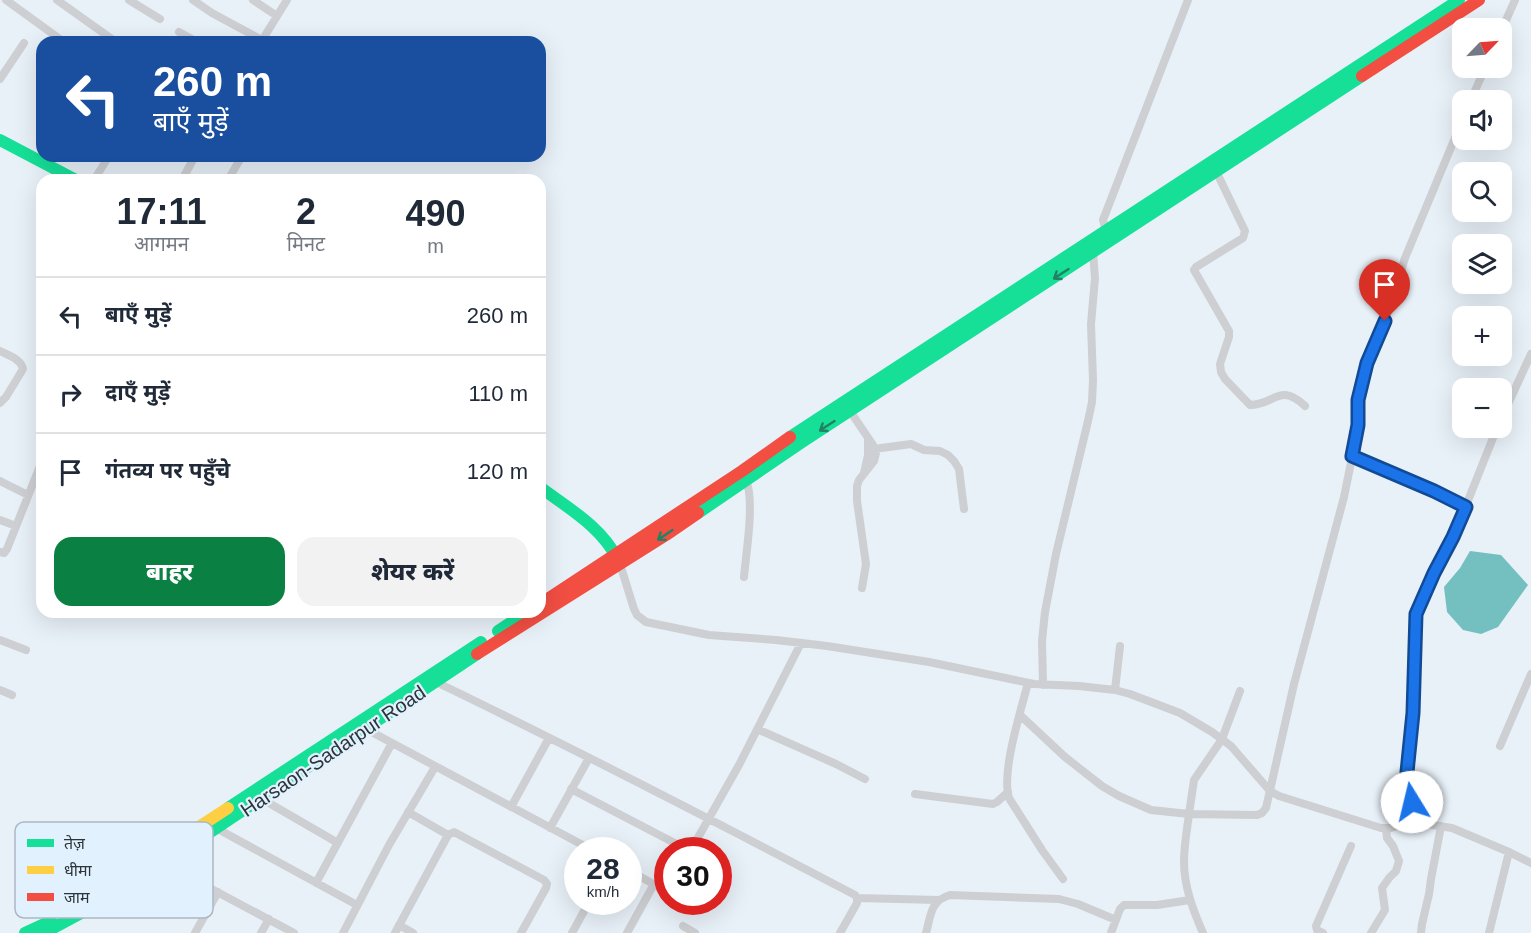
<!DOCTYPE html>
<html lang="hi">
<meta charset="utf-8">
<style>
body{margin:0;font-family:Helvetica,"Noto Sans Devanagari",sans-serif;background:#f2f2f3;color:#1f2937;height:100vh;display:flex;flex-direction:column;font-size:22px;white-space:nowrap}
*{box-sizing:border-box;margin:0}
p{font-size:20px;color:#747a83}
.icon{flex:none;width:33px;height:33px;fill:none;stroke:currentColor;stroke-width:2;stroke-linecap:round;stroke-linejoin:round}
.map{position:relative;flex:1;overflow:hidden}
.sheet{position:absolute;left:36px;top:174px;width:510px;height:444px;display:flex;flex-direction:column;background:#fff;border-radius:18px;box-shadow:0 6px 24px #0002}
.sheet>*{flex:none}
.guide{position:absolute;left:36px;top:36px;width:510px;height:126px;border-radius:18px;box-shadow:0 6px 24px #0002;background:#1a4fa0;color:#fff;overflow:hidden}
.needle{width:39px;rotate:65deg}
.buttons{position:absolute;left:1452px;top:18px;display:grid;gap:12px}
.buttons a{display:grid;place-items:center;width:60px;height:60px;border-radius:12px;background:#fff;box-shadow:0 6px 24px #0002;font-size:30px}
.speed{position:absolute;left:564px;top:837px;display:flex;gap:12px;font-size:30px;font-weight:700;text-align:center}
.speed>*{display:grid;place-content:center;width:78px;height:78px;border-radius:50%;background:#fff;box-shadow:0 6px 24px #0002;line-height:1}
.speed small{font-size:15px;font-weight:400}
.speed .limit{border:9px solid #d22;background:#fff;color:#111}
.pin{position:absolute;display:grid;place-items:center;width:51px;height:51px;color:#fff;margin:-62px -26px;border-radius:50% 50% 50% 0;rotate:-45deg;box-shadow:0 0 6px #0007}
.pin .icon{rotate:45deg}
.me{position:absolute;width:66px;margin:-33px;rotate:351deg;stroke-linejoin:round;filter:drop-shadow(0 0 4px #0008)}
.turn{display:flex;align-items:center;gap:21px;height:126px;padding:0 18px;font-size:27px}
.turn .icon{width:78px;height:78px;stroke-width:2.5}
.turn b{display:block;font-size:42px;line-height:51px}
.eta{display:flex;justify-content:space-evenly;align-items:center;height:102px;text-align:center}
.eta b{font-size:36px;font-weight:800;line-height:42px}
.button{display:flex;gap:12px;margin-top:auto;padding:12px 18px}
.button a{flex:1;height:69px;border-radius:18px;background:#0b8043;color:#fff;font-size:24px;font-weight:800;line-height:69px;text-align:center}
.button a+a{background:#f2f2f3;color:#1f2937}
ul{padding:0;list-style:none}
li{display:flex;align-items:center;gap:18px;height:78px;padding:0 18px;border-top:2px solid #e0e1e3}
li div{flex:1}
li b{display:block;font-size:22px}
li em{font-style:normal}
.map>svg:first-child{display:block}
.water{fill:#74c0c0}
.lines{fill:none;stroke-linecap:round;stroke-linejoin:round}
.street{stroke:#cdcfd2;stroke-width:8}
.fast{stroke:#16e098;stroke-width:12}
.slow{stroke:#ffcf43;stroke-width:12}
.jam{stroke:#f24e42;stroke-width:12}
.oneway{stroke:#238164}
.route-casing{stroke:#114b97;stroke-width:15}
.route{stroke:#1a73e8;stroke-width:10}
.labels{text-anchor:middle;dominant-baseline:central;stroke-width:4.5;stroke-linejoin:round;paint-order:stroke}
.street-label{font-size:20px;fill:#2d343a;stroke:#e2f1fe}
.key{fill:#e2f1fe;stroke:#acb8c3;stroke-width:1.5}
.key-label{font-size:16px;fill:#2d343a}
</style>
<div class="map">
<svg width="1531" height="933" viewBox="0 0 1531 933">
<rect width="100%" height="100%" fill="#e8f0f8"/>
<!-- water -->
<path class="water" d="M1470,551l31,4 27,30 -30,42 -17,7 -18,-4 -16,-18 -3,-25 16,-19z"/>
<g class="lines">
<!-- street -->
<path class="street" d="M6,0l58,42
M57,0l59,42
M129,0l31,19
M193,0l19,13 50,27
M253,0l24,16
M1502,29l13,-29
M179,32l18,10
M261,42l26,-42
M0,79l24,-36
M1471,100l14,-32
M1216,171l29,60 -2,7 -47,29 -2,3 35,61v6l-9,27 1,8 4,7 25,26c25,0 29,-23 55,1
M94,180l15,-24
M182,180l13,-24
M228,180l14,-24
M1106,231l-3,-11 85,-220
M0,351c8,4 21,8 23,18l-17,28 -6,6
M850,411l23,34 3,8 -2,8 -15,19 -2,6v15l9,63 -4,24
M1502,417l29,-63
M1497,428l-38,95 -25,50 -18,41 -3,99 -6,59 8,45 1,4 3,2 33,5 57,24 22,11
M874,449l37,-5 13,6 16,1 8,4 6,6 5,8 5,40
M1352,456l82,35 32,16
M864,473l4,-18v-17
M0,481l28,14
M0,520l16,6
M0,552l4,1 3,-4 35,-88
M620,564l14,45 3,6 9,7 63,13 67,5 51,6 102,16 105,22 45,2 36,4 15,4 50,19 32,19 19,14 39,45 9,5 102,32h10l25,-9
M744,577c2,-24 11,-76 2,-97
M0,640l26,10
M436,682c141,68 280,140 419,213l2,3v5l-17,30
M1028,683c-7,27 -27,89 -19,115l33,52 21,29
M1043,685l-1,-44 3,-29 11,-58 32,-133 4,-19 1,-22 -2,-56 4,-46 -2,-26
M0,690l12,5
M1115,690l5,-44
M1240,691l-18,48 -28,41 -5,34 68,1 5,-2 4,-5 28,-124 50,-187 12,-59 2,-38 9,-37 18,-42 20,-63 57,-137
M1020,715l45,42 37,29 17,10 32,14 38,4c-2,16 -5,32 -5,47 0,26 9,49 19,72
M366,729l226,121
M757,729l79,35 29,15
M1500,746l31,-72
M571,789l117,61
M915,794l78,10 4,-2 11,-10
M262,799l76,44
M511,807l38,-69
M408,812l40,23
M216,828l141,77
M550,828l39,-70
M691,850l48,-85 62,-122
M161,865l45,21 88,47
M628,870l40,22
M316,883l76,-140
M857,898l81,2
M399,925l14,8
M683,926l12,7
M195,933l23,-41
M261,933l8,-14
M343,933l46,-88 46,-78
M395,933l53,-98 6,-3 90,48 3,4 -1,4 -25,45
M572,933l17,-31
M627,933l27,-49
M926,933c5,-18 4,-32 24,-38l109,4 19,5 38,16
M1111,933l9,-24 4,-4h33l33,-5
M1323,933l-6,-3 -1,-4 35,-80
M1371,933l14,-23 -3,-22 7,-10 7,-7 3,-10 -6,-15 -6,-8 -1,-9
M1421,933l1,-9 7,-30 2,-15 10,-53
M1489,933l20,-81"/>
<!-- fast -->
<path class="fast" d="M0,140l76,40
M790,437l669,-437
M540,487c28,21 62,40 78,73
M698,513l104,-71 560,-366
M498,631l29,-19
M228,808l253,-166
M25,933l26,-12
M44,933l52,-28 65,-40 316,-211"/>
<!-- slow -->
<path class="slow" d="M76,907l152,-99"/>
<!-- jam -->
<path class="jam" d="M1362,76l117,-76
M540,604l202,-133 48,-34
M477,654l189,-119 32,-22"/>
</g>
<!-- one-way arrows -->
<defs><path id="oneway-shaft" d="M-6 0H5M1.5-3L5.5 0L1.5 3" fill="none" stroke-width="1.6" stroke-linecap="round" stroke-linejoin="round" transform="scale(1.5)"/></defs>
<g class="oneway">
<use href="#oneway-shaft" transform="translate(1061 274) rotate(147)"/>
<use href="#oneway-shaft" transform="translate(827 426) rotate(147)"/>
<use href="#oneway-shaft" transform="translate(665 535) rotate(146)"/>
</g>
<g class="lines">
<defs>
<path id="route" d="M1385,321l-18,42 -9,37v25l-6,31 82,35 32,16 -13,30 -19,36 -18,41 -3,99 -6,59 5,30"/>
</defs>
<!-- route casing -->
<use href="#route" class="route-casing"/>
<!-- route -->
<use href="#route" class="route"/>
</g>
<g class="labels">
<!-- street labels -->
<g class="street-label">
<text transform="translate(333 751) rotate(-34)">Harsaon-Sadarpur Road</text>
</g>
</g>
<!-- legend -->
<rect x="15" y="822" width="198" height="96" rx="9" class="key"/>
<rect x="27" y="839" width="27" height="8" fill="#16e098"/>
<rect x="27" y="866" width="27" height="8" fill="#ffcf43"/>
<rect x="27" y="893" width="27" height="8" fill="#f24e42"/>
<g class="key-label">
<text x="64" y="849">तेज़</text>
<text x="64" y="876">धीमा</text>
<text x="64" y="903">जाम</text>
</g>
</svg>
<div class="buttons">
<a><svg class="needle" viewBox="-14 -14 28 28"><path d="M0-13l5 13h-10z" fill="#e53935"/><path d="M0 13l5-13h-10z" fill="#747a83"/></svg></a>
<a><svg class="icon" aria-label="sound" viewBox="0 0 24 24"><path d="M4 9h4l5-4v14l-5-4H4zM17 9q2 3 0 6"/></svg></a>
<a><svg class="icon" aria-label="search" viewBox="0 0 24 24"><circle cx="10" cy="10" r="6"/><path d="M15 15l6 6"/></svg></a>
<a><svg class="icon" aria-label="layers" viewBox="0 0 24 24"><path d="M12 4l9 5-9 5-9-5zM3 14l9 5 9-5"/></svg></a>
<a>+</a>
<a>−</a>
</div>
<div class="speed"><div>28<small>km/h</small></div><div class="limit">30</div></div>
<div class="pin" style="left:1385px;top:321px;background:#d93025"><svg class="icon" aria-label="arrive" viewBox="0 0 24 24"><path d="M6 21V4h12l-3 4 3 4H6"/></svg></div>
<svg class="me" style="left:1412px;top:802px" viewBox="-20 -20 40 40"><circle r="19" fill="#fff"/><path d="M0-13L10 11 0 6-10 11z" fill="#1a73e8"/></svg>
<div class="guide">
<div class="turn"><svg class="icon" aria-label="left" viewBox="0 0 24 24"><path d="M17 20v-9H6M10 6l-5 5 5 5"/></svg><div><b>260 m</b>बाएँ मुड़ें</div></div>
</div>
<section class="sheet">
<div class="eta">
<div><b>17:11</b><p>आगमन</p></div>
<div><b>2</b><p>मिनट</p></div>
<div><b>490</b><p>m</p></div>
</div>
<ul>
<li><svg class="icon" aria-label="left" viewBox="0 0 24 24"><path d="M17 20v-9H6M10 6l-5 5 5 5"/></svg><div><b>बाएँ मुड़ें</b></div><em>260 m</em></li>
<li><svg class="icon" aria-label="right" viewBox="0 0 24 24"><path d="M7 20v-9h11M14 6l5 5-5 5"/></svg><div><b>दाएँ मुड़ें</b></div><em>110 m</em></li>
<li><svg class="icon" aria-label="arrive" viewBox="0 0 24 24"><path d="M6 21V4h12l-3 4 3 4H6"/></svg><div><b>गंतव्य पर पहुँचे</b></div><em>120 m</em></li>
</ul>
<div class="button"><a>बाहर</a><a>शेयर करें</a></div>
</section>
</div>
